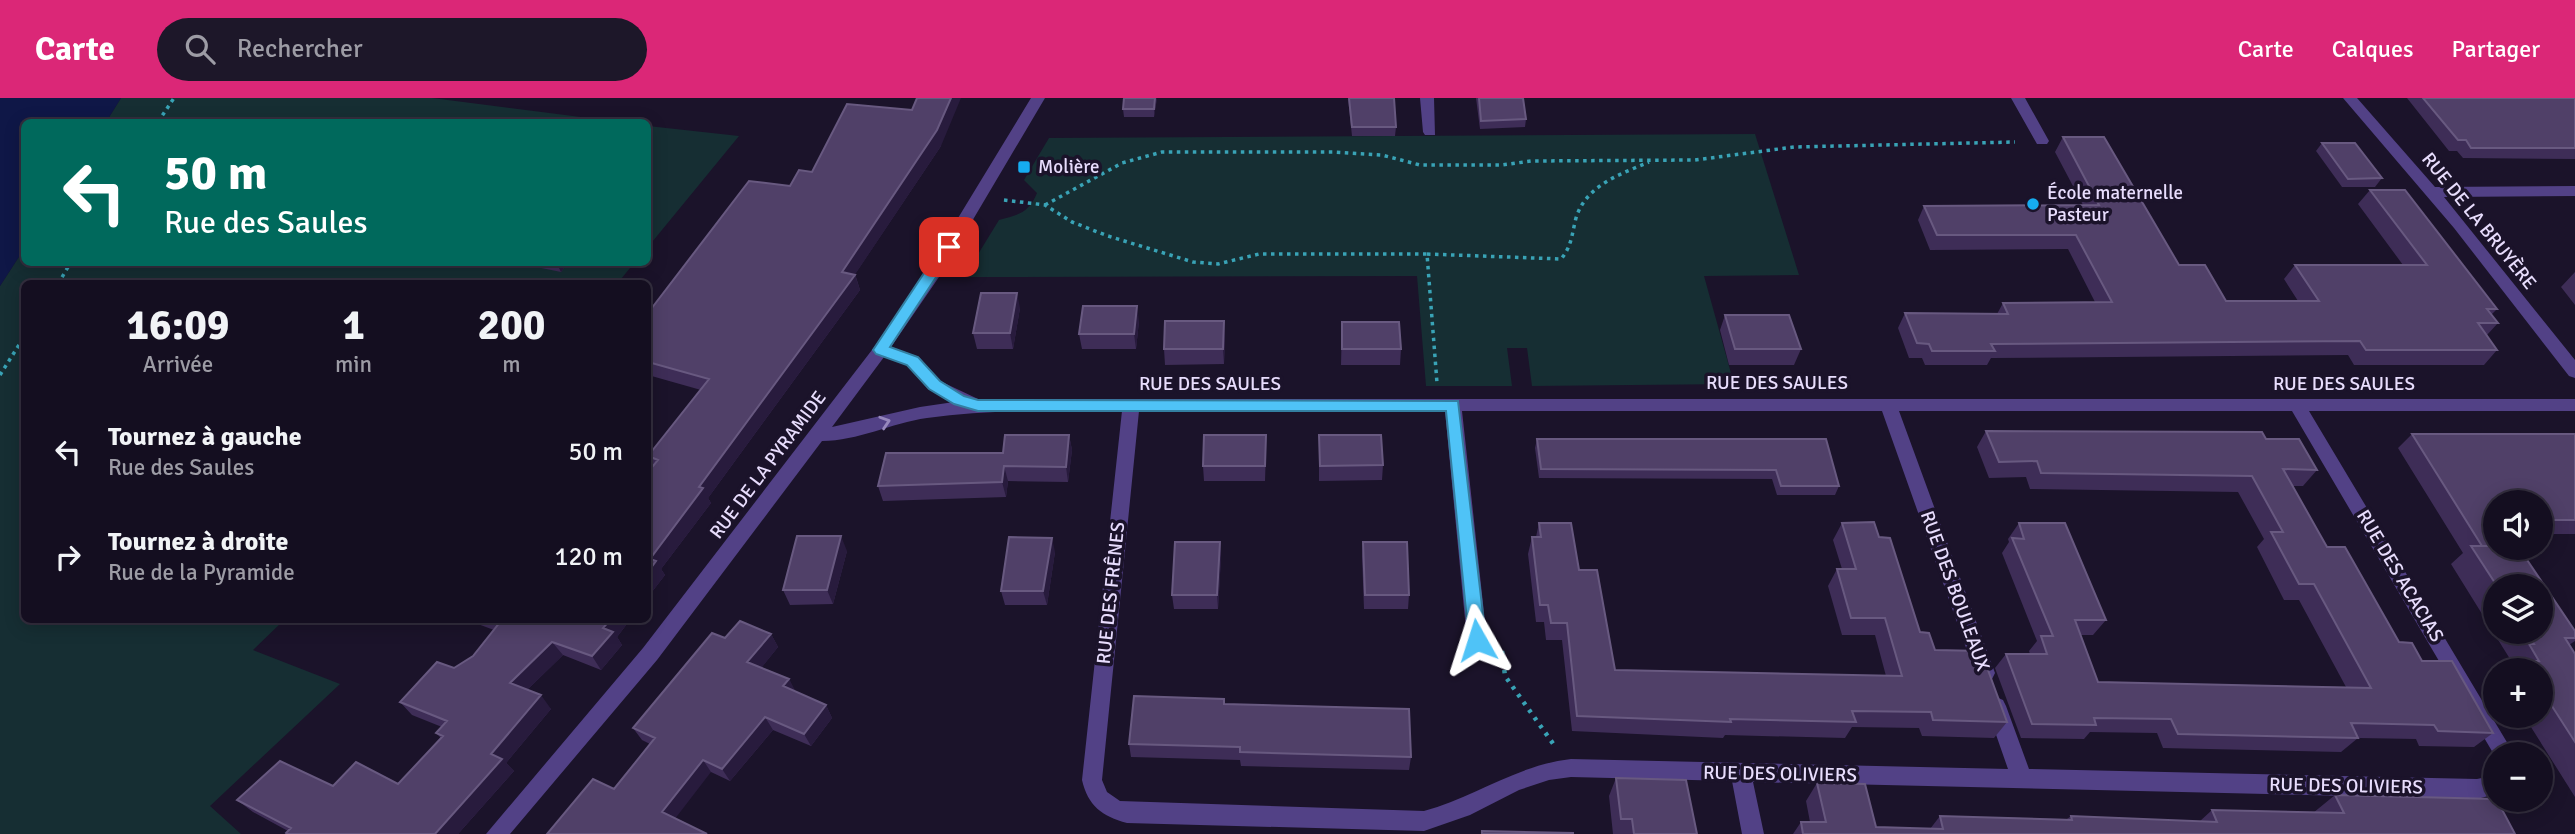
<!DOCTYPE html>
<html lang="fr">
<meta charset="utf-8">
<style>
body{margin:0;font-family:Signika,sans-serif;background:#1d1729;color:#f1f3f6;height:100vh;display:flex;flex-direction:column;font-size:26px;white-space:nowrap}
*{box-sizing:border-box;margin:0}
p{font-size:23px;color:#9d9ca5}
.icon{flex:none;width:38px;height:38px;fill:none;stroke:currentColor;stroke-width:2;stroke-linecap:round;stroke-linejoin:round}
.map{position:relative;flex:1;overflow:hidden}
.side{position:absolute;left:21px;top:182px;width:630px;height:343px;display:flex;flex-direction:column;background:#140e20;border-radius:10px;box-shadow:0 4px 18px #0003,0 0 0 2px #332e3e}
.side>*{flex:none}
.guide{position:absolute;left:21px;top:21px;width:630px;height:147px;border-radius:10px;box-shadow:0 4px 18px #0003,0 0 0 2px #332e3e;background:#00695c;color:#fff;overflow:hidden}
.tools{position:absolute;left:2483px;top:392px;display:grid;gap:14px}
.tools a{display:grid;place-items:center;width:70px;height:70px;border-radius:50%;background:#140e20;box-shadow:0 4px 18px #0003,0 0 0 2px #332e3e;font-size:35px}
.pin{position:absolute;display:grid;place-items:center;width:60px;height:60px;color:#fff;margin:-30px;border-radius:14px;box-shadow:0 4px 10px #0006}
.me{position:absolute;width:77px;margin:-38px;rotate:354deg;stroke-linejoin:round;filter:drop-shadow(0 0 5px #0008)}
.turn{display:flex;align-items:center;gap:24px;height:147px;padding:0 28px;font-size:32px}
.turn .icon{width:91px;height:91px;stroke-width:2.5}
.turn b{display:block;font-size:49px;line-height:60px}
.eta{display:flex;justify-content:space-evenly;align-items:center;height:119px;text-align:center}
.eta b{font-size:42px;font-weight:700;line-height:49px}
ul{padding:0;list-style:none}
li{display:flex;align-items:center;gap:21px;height:105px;padding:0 28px}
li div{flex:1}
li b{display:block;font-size:26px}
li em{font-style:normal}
header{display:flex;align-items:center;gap:42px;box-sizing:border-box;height:98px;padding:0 35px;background:#db2777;color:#fff}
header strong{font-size:33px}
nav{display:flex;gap:38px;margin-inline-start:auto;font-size:24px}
.search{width:490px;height:63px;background:#1d1729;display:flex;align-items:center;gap:18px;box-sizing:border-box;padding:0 24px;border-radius:38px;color:#9d9ca5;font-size:26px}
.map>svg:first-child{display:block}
.green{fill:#162e33}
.water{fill:#0f1747}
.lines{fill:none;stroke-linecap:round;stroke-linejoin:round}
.path-far1{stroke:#39a3b6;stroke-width:3.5;stroke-dasharray:3.5 4.5;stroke-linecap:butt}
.path{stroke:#39a3b6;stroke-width:4.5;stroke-dasharray:3.5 6;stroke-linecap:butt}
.minor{fill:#524186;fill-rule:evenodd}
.wall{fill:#3e2d57;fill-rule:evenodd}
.shaded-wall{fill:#281b3d}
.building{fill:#504068;stroke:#685980;stroke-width:2}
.oneway{stroke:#9687bc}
.route{fill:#4fc3f7;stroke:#337fa1;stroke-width:2}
.poi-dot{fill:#16acf0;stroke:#1b132a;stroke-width:2.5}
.labels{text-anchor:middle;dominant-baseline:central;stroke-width:7;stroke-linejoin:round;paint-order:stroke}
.poi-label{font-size:19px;fill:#e8ddfd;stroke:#1b132a;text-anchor:start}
.street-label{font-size:19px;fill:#e8ddfd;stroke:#1b132a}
</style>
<header>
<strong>Carte</strong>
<div class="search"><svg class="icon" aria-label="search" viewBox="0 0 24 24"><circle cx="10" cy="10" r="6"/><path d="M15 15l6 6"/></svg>Rechercher</div>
<nav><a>Carte</a><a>Calques</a><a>Partager</a></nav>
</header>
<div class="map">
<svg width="2575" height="736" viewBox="0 0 2575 736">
<rect width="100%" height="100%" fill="#1b132a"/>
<!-- green -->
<path class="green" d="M121,0h311l188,24h-514z
M648,28l91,10 -91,111z
M1755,36l44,141 -95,1 30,108 -202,2 -5,-38h-20l5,38h-86l-9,-110 -453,1 35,-57c19,-5 30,-7 38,-27l-13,-13 25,-42z
M24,151v13l610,1 -17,21h-593v336h260l-31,30 87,34 -130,122 31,28h-241v-548z"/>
<!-- water -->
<path class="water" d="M0,0h121l-15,24h-82v127l-24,37z"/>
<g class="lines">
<!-- path-far1 -->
<path class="path-far1" d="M158,24l16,-24
M1004,102l41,5 27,17 36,14 85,26 25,2 41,-10h168l10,129
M1045,107l77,-42 40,-11h172l48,3 38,10h82l29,-4 164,-1 99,-13 221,-5
M1427,156l134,5c11,-13 11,-26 15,-41 10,-33 45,-44 73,-56
M58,186l13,-22
M0,277l24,-38"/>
<!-- path -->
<path class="path" d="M1502,553l3,25 49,69"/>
<!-- minor -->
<path class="minor" d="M1031,0h14l-106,179 -48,70 28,10 21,24 38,18h1597v12h-266l205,343h-18v4l-204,-347h-393l96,262 -3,6 -7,3 -7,-3 -3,-6 -93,-262h-420l25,229 -3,6 -7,2 -7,-2 -3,-6 -22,-229h-306l-37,369 5,12 13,9 304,10c51,-14 93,-46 147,-52l437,10 -22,-63 3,-6 7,-3 7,3 3,6 23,63 448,10 19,-4v19l-19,5 -724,-17 11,52h-22l-10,-53 -161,-4 -22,3 -30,10 -49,25 -46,16 -297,-8c-25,-7 -39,-17 -45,-43l40,-369c-65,0 -130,-2 -195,7 -36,5 -69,23 -105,23l-165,219 -147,174h-24l157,-186 232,-302 52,-77zM884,259l23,8 21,24 26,13 -34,5 -88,20z
M1420,0h14l1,37h-10l-2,-3z
M2011,0h14l24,43 -2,3h-10z
M2343,0h14l78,89 140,-1v10l-131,1 131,163v18l-6,-2 -115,-148z"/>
</g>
<!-- wall -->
<path class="wall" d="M1157,0l-3,19h-30l-1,-8z
M1348,0h46l2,29 -1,9h-43z
M1476,0h47l3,21 -1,8 -45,2z
M2407,0h168v61l-112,-1 -6,-7h-8z
M2063,39l116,128 47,36h72l-14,-22 11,-14h108l-45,-61 12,-14 127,119 -6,6 7,8 -11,12 10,15 -13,15h-130l-6,-10 -357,3 -4,7h-62l-3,-7h-13l-11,-30 7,-15 92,1 6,-11 92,-1 -27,-53 -138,1 -12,-30 6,-14 159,-1 -28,-53z
M2322,45l60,35 -7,9h-33l-26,-36z
M941,48l-86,128 5,16 -152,208 3,5 -50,66 4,6 -17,22v-125l5,-6 -5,-10 53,-66 -53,-15v-62l142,-127 22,-14z
M512,164h57l-8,10z
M2575,174v33l-14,-18z
M1020,210l-7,41h-36l-4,-16z
M1725,217l76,34 -7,16h-65l-9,-35z
M1139,223l-3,28h-54l-3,-15z
M1342,224l59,27 -1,16h-59z
M1225,238l-1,28 -59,1 -1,-16z
M1986,333l280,8 51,31 -14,16h-11l35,61 72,95 23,19 71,72 -19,14 -55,-1 -3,-7 -58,-1 -17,14 -178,-4 -6,-15 -67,-1 -6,7 -63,-1 -26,-70 11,-14h24l-1,-3 8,-10 -35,-88 7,-11 -1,-3 11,-16 87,97 -13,15h-13l18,47 248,5 -47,-87h-15l-27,-53 7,-8 -26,-47 -208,-3 -4,-12 -37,1 -12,-31z
M2412,336h163v100h-34v-32h-45v46h23l56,83v10l-6,4 6,9v143l-51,-81h17v-46h-30l-4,-8 3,-3 -59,-95 12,-11 -65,-105zM2496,488h45v46h-45z
M1069,337l3,15 -4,32 -60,-1 -2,16 -123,4 -5,-15z
M1319,337l64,30 -1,15 -63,1z
M1537,341h289l13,47 -4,9h-58l-5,-16 -233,-1 -4,-30z
M1266,352l-1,31h-61l-1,-15z
M1539,425l40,47 36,100 271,6 -11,-41h-33l-14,-49 9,-17h5l-9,-29 9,-17 37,14 41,95 15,18 72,72 -13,16 -72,-2 -3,-8 -67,-1 -7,11 -120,-3 -2,3 -151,-7 -10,-91h-16l-2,-18h-8l-8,-68 4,-17h4z
M1220,444l1,15 -3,52h-44l-2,-14z
M1363,444l46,53 -1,14h-44l-2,-53z
M847,453l-14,53 -43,1 -7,-15z
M1055,454l-8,53h-42l-4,-14z
M467,522h163l-13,17 5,8 -21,25 -38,-15 -36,35 24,19 -45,54 8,8 -56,63h-171l1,-3 -35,-19 -16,-12 96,-14 65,-2 43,-46 -5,-5 6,-6 -30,-12 -12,-13 73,-46 21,-26z
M771,536l7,13 -17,21 28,11 6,13 31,13 6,13 -21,28 -38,-16 -43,51 -19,-9 -97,17 36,-45 -8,-4 -9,-12 92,-90z
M1224,601v5l187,53 -2,13 -168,-4 -1,-6 -109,-3 -2,-13z
M1616,680l81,56h-84l-4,-38z
M1817,685l59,44 54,2 10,-13 127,3 4,-3 128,6 13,-12 101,3 22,-18 180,39h-722l8,-12h9l-4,-21z"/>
<!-- shaded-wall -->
<path class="shaded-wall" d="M951,0h10l-20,48 -89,133 3,-4 5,15 -152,208 3,5 -50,66 4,6 -17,22v-25l2,-13 192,-287z
M1155,0h2l-3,19v-8z
M556,164h13l-8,10z
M1017,195l3,15 -7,41 -3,-16z
M1137,208l2,15 -3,28 -2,-15z
M1224,223l1,15 -1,28 -1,-15z
M1069,337l3,15 -4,32 -2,-15z
M1004,368l4,15 -2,16 -4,-15z
M841,438l6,15 -14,53 -6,-14z
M1052,440l3,14 -8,53 -4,-14z
M1220,444l1,15 -3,52 -1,-14z
M610,522h20l-13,17 5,8 -21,25 -9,-14 11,-28z
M771,536l7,13 -23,29 -8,-14z
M552,544l11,13 -42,41 -11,-13z
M789,581l7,13 -13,-6z
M541,597l10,14 -45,54 8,8 -56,63h-23l56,-80z
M826,607l6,13 -21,28 -7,-12z
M765,619l8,13 -43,51 -8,-12z
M703,662l8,12 -40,52 -9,-12z"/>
<!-- building -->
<path class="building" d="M917,0h34l-14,32 -95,142 13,3 -156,212 4,1 -53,71 6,2 -8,11v-100l10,-12 -10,-4 61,-77 -61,-17v-49l101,-132 41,5 9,-16 13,2 35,-68 65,6z
M1124,0h31l-1,11h-31z
M1349,0h45l2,29h-44z
M1479,0h44l3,21 -45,2z
M2423,0h152v50h-104l-5,-8h-8z
M2063,39h41l75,128h26l21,36h93l-24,-36h132l-57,-75h35l92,119h-10l11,14h-20l19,27h-131l-6,-9 -369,3 4,7h-63l-3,-7 -12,-1 -12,-30 103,1 -5,-11 109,-1 -36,-67h-139l-13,-29 175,-1z
M2322,45h33l27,35 -34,1z
M981,195h36l-7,40h-37z
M1083,208h54l-3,28h-55z
M1725,217h64l12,34h-66z
M1165,223h59l-1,28h-59z
M1342,224h57l2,27h-59z
M1986,333l276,1 4,7h33l18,31 -34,-1 44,78h18l54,95 13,1 10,18h30l41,72 -55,-2 -4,-6 -83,-2 7,15 -180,-4 -7,-15 -77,-1 2,7 -64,-1 -26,-70h41l-6,-18h12l-41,-98 12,1 -5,-16h46l41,97h-31l23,62 273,6 -57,-104h-15l-28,-52h12l-31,-56 -211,-3 -4,-12 -38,1z
M2412,336h163v86h-34v-18h-45v44h-14z
M1005,337h64l-3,32 -62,-1 -2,16 -124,4 8,-33h117z
M1204,337h62l-1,31h-62z
M1319,337h62l2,30 -63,1z
M1537,341h289l13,47h-58l-5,-16 -235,-1z
M1874,424l5,15 11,1 30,94 9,1 6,17 46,1 26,71 -74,-2 -2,-8 -79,-1 4,11 -126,-3 1,3 -154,-6 -10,-93h-16l-3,-18h-8l-8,-68h9l-2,-14h32l8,47h18l18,100 287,6 -17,-58h-34l-14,-49h19l-14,-46z
M797,438h44l-14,54h-44z
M1009,439l43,1 -9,53h-42z
M1175,444h45l-3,53h-45z
M1363,444h44l2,53h-44z
M2471,448h25v2h23l56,83v7h-10l10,16v88l-34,-53v-19h-12l-6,-9h16l-10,-17h5l-8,-12h15v-46h-44z
M492,522h118l-7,8 10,4 -21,24 -40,-14 -42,41 31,12 -50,59 11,5 -67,75h-148l-1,-1 5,-5 -54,-28 43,-39 53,25 23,-24 42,22 45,-48 -7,-3 11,-12 -47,-19 37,-40 17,6 19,-12 27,-34z
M740,523l31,13 -24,28 42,17 -6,7 43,19 -22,29 -39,-17 -43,52 -19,-9 -41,52 45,22h-160l46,-55 21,10 41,-51 -22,-10 79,-95 13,5z
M1134,598l90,3v5l185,5 2,48 -171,-5v-5l-111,-3z
M1616,680l70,2 11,54h-63l-2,-15h-11z
M1817,685l48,1 11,43 67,2 -3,-13 132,4 -1,-4 146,6 -5,-12 132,3 -9,-18 161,4 1,1 18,34h-712l-2,-12h25z
M1482,733l91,2v1h-91z"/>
<!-- one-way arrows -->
<defs><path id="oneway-chevron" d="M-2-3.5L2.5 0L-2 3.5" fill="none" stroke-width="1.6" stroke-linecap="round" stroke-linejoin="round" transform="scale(1.75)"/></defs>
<use class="oneway" href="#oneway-chevron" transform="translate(885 324) rotate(-18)"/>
<!-- route -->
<path class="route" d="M949,144l7,5 -66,100 28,10 22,24 24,15 14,4 480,1 28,239 -2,6 -7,2 -8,-8 -23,-229h-468l-24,-7 -25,-15 -22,-24 -31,-11 -3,-4 71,-107z"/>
<!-- markers -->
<g class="poi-dot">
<rect x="1017" y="62" width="14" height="14" rx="3.5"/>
<circle cx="2033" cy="106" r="7"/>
</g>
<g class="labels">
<!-- poi labels -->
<g class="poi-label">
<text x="1038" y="69">Molière</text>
<text x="2047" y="95">École maternelle<tspan x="2047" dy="22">Pasteur</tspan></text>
</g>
<!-- street labels -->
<g class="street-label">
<text transform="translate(2479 123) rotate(51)">RUE DE LA BRUYÈRE</text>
<text x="1777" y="285">RUE DES SAULES</text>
<text x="1210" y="286">RUE DES SAULES</text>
<text x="2344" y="286">RUE DES SAULES</text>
<text transform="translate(768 367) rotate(-53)">RUE DE LA PYRAMIDE</text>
<text transform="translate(2400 478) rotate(59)">RUE DES ACACIAS</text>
<text transform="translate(1955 493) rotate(70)">RUE DES BOULEAUX</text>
<text transform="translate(1111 495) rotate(-84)">RUE DES FRÊNES</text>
<text transform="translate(1780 676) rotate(1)">RUE DES OLIVIERS</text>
<text transform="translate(2346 688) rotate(1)">RUE DES OLIVIERS</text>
</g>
</g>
</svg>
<div class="tools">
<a><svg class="icon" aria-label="sound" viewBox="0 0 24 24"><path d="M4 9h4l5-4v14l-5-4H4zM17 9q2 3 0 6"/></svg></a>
<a><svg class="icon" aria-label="layers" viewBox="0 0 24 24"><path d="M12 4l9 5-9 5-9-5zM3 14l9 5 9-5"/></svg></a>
<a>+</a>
<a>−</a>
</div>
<div class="pin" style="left:949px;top:149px;background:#d93025"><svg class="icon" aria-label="arrive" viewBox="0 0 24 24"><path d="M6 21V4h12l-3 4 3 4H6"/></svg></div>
<svg class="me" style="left:1477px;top:542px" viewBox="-20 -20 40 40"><path d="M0-17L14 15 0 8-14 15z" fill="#4fc3f7" stroke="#fff" stroke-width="4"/></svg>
<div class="guide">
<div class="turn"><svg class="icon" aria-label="left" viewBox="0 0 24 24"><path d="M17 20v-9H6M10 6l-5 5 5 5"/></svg><div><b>50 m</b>Rue des Saules</div></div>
</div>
<section class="side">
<div class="eta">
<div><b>16:09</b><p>Arrivée</p></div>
<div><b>1</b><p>min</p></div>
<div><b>200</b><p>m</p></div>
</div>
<ul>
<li><svg class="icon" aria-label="left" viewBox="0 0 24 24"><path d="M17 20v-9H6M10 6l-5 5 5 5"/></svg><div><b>Tournez à gauche</b><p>Rue des Saules</p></div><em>50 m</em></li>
<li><svg class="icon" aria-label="right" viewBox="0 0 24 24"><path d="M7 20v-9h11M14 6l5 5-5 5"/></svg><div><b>Tournez à droite</b><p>Rue de la Pyramide</p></div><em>120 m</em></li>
</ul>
</section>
</div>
